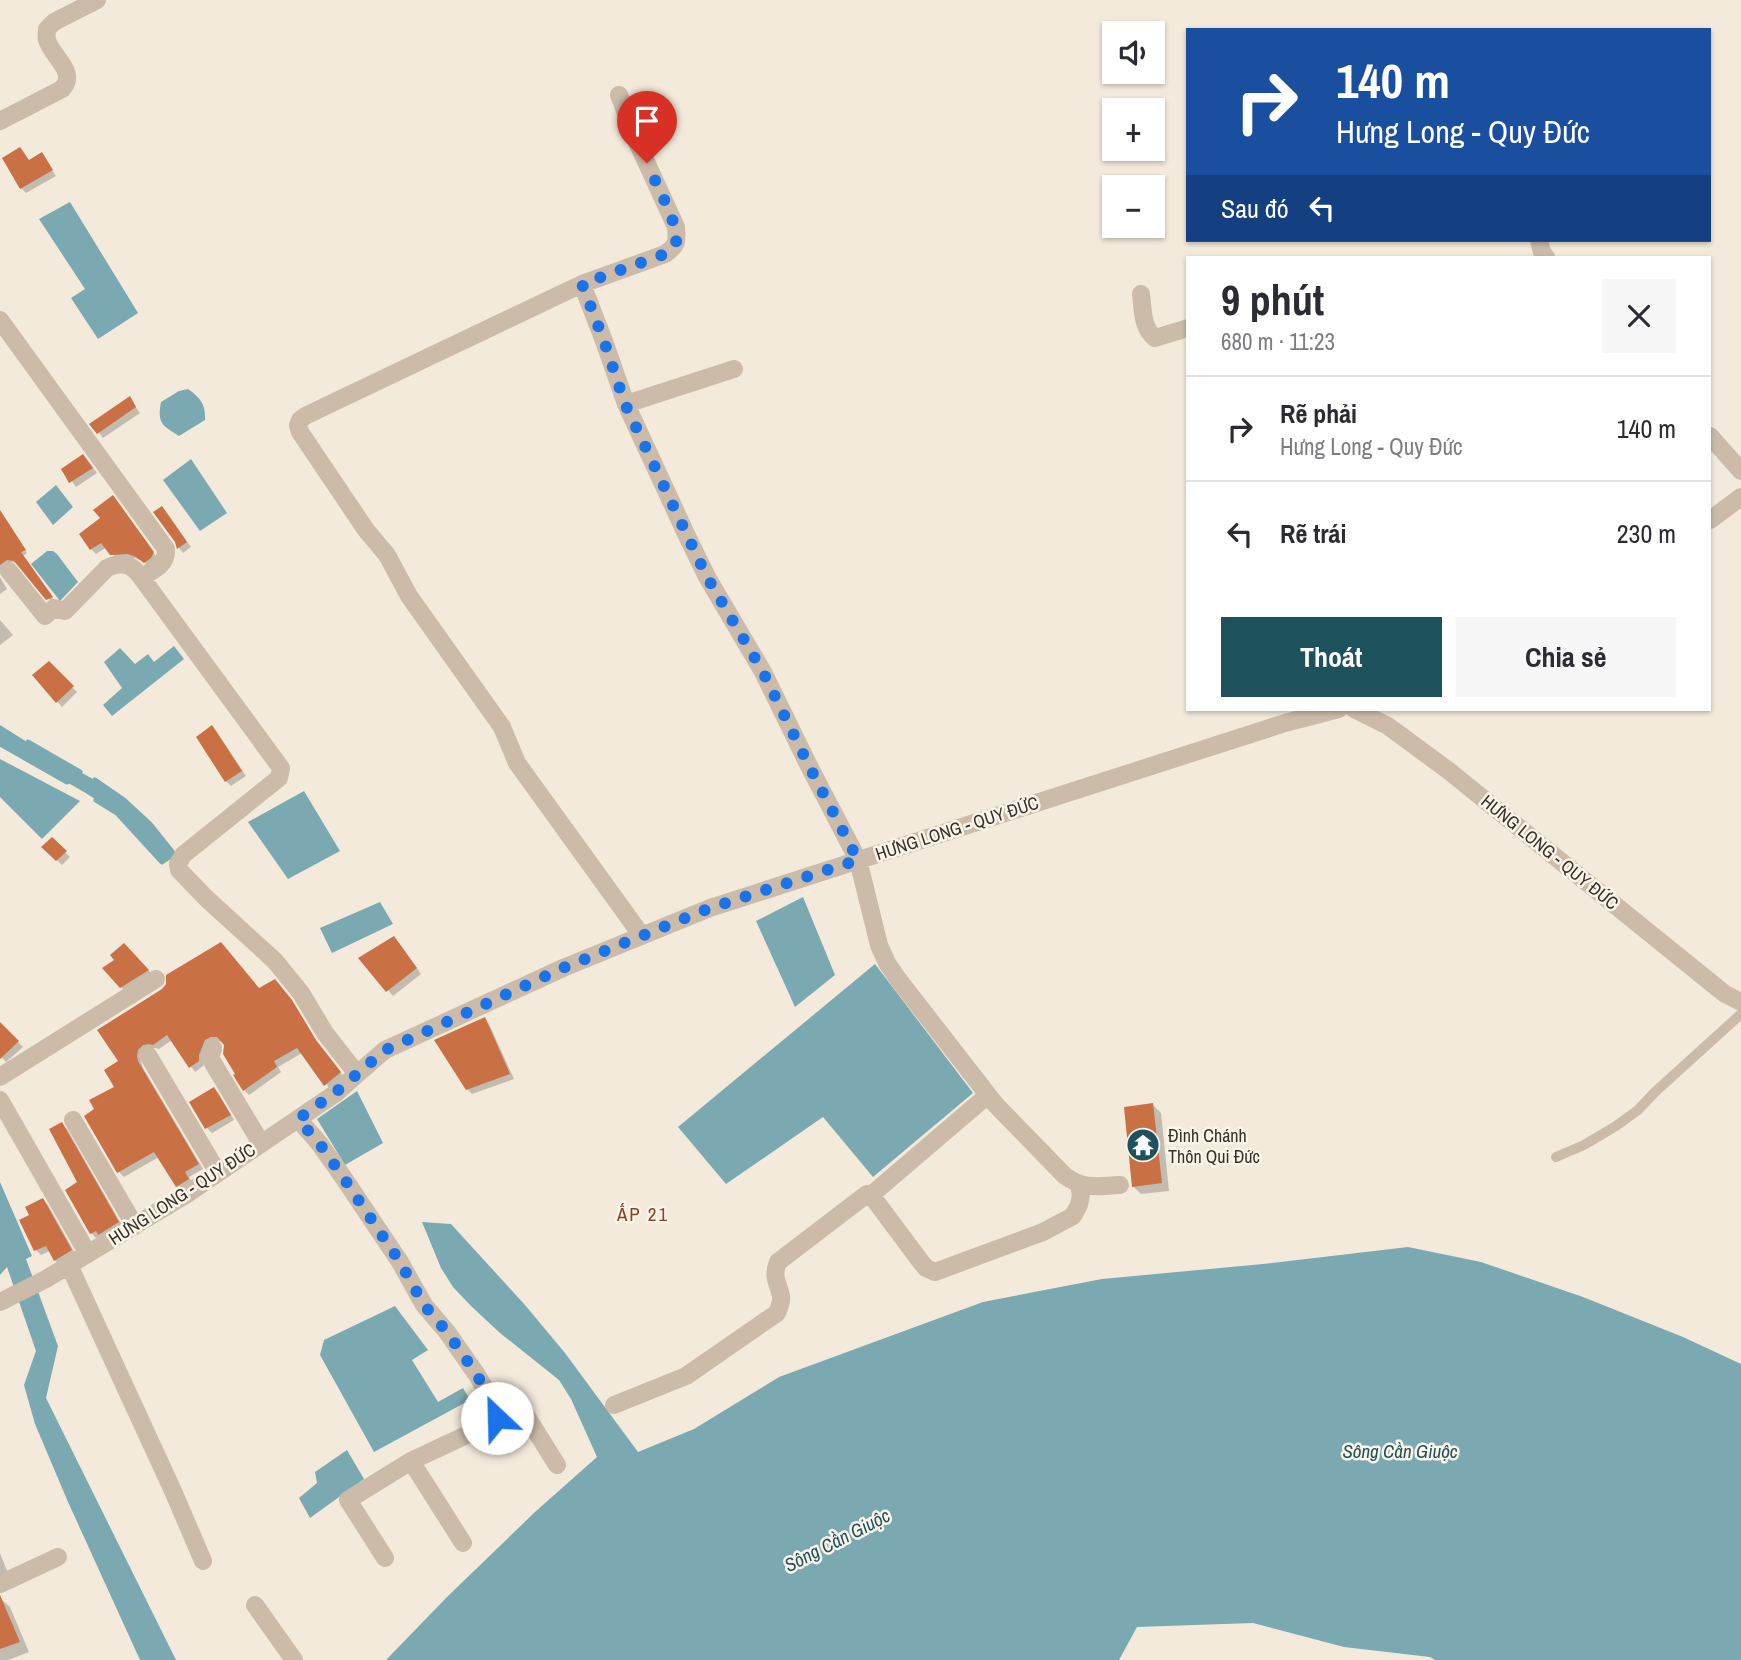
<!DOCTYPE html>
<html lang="vi">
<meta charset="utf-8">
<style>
body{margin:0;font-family:"Archivo Narrow",sans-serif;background:#f7f7f7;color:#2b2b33;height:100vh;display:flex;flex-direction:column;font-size:26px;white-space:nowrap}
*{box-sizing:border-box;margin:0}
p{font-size:23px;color:#7c7c81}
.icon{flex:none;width:38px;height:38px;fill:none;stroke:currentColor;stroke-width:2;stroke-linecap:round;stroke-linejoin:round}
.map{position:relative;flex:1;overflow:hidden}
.sheet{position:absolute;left:1186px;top:256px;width:525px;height:455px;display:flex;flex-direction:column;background:#fff;border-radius:0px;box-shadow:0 2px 5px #0004}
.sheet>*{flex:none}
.top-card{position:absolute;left:1186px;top:28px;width:525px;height:214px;border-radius:0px;box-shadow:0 2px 5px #0004;background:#1a4fa0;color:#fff;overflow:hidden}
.controls{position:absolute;left:1102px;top:21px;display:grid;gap:14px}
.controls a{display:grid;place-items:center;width:63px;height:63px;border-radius:0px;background:#fff;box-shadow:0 2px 5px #0004;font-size:35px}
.pin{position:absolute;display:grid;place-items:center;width:60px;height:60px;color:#fff;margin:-72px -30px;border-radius:50% 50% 50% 0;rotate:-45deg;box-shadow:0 0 7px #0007}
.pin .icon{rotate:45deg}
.me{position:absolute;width:77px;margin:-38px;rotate:336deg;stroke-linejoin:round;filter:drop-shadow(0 0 5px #0008)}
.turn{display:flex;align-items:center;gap:24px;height:147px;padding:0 35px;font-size:32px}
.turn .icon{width:91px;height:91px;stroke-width:2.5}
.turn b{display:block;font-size:49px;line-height:60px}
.then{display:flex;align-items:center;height:66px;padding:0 35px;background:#0003;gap:14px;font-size:26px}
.round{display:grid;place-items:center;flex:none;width:74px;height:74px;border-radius:0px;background:#f7f7f7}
.head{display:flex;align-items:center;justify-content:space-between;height:119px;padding:0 35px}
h1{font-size:42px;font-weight:700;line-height:52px}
.primary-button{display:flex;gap:14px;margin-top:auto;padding:14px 35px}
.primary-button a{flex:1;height:80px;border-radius:0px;background:#1d515b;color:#fff;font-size:28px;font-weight:700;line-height:80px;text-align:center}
.primary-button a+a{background:#f7f7f7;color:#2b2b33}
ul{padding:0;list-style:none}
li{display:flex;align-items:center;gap:21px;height:105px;padding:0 35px;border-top:2px solid #e1e1e2}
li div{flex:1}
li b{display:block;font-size:26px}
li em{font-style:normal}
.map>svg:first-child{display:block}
.water{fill:#7ba9b1}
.shadow{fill:#0003}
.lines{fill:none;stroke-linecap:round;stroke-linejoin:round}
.stream{stroke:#7ba9b1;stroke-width:5}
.building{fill:#c97145}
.service{stroke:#cbbba8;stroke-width:10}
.minor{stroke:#cbbba8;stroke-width:18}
.route{stroke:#1a73e8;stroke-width:12;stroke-dasharray:0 21.6}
.labels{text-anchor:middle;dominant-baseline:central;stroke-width:5;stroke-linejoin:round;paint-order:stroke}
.street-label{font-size:18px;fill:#382f28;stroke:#faf4e9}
.poi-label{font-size:18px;fill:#382f28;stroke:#faf4e9;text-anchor:start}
.neighbourhood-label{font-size:19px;letter-spacing:2px;fill:#89421f;stroke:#faf4e9}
.water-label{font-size:19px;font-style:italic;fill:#1d515b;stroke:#faf4e9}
</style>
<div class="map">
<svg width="1741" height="1660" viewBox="0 0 1741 1660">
<rect width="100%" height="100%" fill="#f3eadc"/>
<!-- water -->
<path class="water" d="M70,202l68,111 -40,26 -27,-41 14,-9 -46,-70z
M188,389c12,8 18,16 17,31l-26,16c-17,-11 -22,-12 -18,-34l18,-11z
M191,459l36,54 -27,18 -37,-51z
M56,485l17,22 -20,18 -17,-23z
M47,551h6l4,3 21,28 -18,19 -29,-37z
M174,646l10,13 -72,57 -9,-11 19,-17 -18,-26 16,-14 15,16 13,-10 6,8z
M0,725l43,27 52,28 29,20 26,24 24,30 -12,8 -45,-49 -33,-21 -84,-48z
M0,759l80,42 -38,38 -42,-42z
M304,791l36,60 -52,28 -40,-57z
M803,897l32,78 -40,32 -39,-86z
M380,902l13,22 -61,29 -12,-25z
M875,964l98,129 -100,84 -50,-60 -97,67 -48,-57z
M357,1091l26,52 -38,22 -28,-46z
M0,1182l32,74 -6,3 32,87 -12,52 130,262h-36l-72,-158 -33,-78 -11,-39 12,-34 -29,-84 -7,8z
M422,1222l29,2 74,81 40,48 73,99 56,-23 85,-52 204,-75 119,-23 161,-15 145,-17 73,15 102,35 100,40 58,27v296h-306l-5,-3 -86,-10 -91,-24 -116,4 -18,33h-733l62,-64 87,-84 62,-55 -26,-58 -12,-19 -59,-47 -29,-27 -18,-19 -12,-19z
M395,1306l33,44 -16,10 26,42 25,-14 7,12 -96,52 -54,-97 4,-15z
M347,1450l17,29 -54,39 -11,-20 18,-15 -2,-11z"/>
<!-- shadow -->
<path class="shadow" d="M46,160l10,16 -30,17 -5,-5 9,-26z
M129,398l11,15 -37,25 -11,-14z
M88,461l9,12 -21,14 -12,-17z
M117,502l41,57 -8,8 -7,-6 -8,-3 -18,1 -10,-12 -11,7 -5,-5 11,-30z
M167,513l24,34 -8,6 -4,-5z
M0,517l5,1 22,35 -4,3 31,44 -3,1 -3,-3 -30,-35 -6,-1 -8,3 -4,10z
M0,577l7,12 -7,5z
M0,620l13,15 -13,10z
M49,663l28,29 -15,15 -28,-32z
M212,727l5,5 29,44 -15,10 -5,-5z
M52,839l18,18 -8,8 -18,-18z
M399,943l22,31 -28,22 -33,-38z
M124,945l29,30 -27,17 -5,-5 -4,-27z
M279,986l17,21 24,40 25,31 -15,11 -28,-36 -24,14 3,5 -32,23 -5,-5 -21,-48 -6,-1 -14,19v6l-8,6 -23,-32 -13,9 -4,-1 -7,1 -6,6 -1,7 2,6 60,101 -14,8 4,7 -11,7 -5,-5 -18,-29 -35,20 -5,-5 -33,-56 11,-7 19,-21 5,-26 -22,-32z
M484,1019l5,5 25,55 -42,15 -5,-5z
M1,1025l22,22 -17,15 -6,-6z
M214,1089l5,5 15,26 -22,13 -5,-5z
M1153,1105l8,8 8,78 -28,3 -8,-8z
M62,1124l5,5 56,98 -19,11 -3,-2 -5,2 -5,-5 -12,-51z
M43,1200l5,5 28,50 -16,10 -5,-5 -5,-9 -9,4 -5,-5z
M0,1553l11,28 -11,8z
M0,1598l10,9 19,45 -21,8h-8z"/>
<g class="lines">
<!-- stream -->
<path class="stream" d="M28,742l52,30
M0,744l67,38
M95,780l29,20 26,24 24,30 -12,8 -45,-49 -21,-13"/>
</g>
<!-- building -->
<path class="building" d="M20,147l9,13 13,-8 11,18 -33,19 -18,-31z
M130,396l6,11 -39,27 -8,-10z
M83,454l10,14 -24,15 -8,-14z
M113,495l41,57 -3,6 -7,5 -8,-6 -8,-3 -18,1 -9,-12 -11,7 -11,-16 21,-16 -7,-8z
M162,506l25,36 -10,7 -2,-7 -22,-30z
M0,510l26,40 -5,2 32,45 -7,3 -32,-39 -7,-1 -7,5z
M49,661l25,25 -18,17 -24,-28z
M212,725l30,46 -17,11 -29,-45z
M52,837l15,14 -11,10 -15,-14z
M394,936l23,32 -31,24 -28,-34z
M221,942l38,46 16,-9 17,21 24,40 25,32 -17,14 -27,-38 -23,13 3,6 -34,24 -10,-16 2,-1 -12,-20 1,-9 -7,-8h-6l-6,3 -6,15v6l-10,7 -22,-33 -14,10 -4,-1 -6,1 -5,5 -1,6 1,5 61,103 -14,8 4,7 -13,8 -22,-35 -37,21 -33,-57 10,-7 -5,-9 25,-13 -10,-17 14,-9 -21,-31 65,-41 4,-5v-9z
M124,943l25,27 -29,18 -18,-20 12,-8 -4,-5z
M485,1017l25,57 -44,16 -32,-50z
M0,1022l19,19 -19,18z
M214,1087l17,28 -26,14 -16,-27z
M1153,1103l9,80 -30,4 -8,-80z
M62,1122l57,100 -21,13 -2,-4 -6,3 -25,-44 12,-8 -28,-53z
M43,1198l29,52 -18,11 -8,-15 -12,5 -15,-31 10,-5 -4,-8z
M0,1595l20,47 -20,7z"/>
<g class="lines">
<!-- service -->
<path class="service" d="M1556,1157l28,-12 32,-19 22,-16 17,-18 86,-78"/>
<!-- minor -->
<path class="minor" d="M619,95l18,47 39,85c1,15 2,18 -11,27l-83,30 22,57 22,63 61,132 20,41 56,95 46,94 49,94 21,85 8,18 11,16 97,125 70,72c20,14 31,10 55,9
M0,121l62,-32c16,-17 -10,-32 -15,-49 -1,-1 0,-10 0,-11l7,-7 43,-22
M1539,240l3,12 4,5
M582,284l-277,132 -5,4 -2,5 2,7 66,98 21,25 22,41 93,131 15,36 125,173
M1141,294c2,16 1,34 14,44l33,-10
M0,320l166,229c1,16 -12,21 -25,28l140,191 -2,10 -96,77 -5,9 1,6 27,28 69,63 26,32 24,40 32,41
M626,404l108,-35
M1710,436l31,35
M1710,520l31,-23
M9,571l36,45 9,-8 11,3 42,-43c15,-7 25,-4 34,9
M1354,709l34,17 61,45 276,223 16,8
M213,1048l-3,10 51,85
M148,1055l70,118
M369,1064l-12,10 28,-24 178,-82 147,-60 575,-185 54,-14
M0,1077l156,-98
M0,1100l88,154
M298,1119l21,24 24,34 57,85 24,43 23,27 30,43 19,33 1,9 -7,7 -79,37 -63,39 37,58
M73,1120l62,106
M871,1195l117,-100
M69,1265l104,226 30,70
M0,1302l46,-23 141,-85 149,-101 28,-25
M614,1405l72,-29 91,-63c2,-5 5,-11 4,-17 -3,-14 -9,-18 -3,-34l89,-68 4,1 50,67 5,6 9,4 108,-40 30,-16 6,-11 2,-10 -2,-10
M497,1417l25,-8 35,56
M411,1461l52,82
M0,1584l58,-27
M255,1605l39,55"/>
</g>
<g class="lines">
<!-- route -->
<path class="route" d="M497,1418l-3,-12 -17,-31 -30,-43 -23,-27 -24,-43 -57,-85 -24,-34 -21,-24 37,-26 50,-43 51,-23 127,-59 147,-60 148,-48 -49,-94 -46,-94 -56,-95 -10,-21 -72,-152 -21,-63 -22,-57 83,-30c5,-4 10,-6 11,-12 4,-16 -22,-62 -29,-79"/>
</g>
<!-- icons -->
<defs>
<symbol id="temple-disc" viewBox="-11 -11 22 22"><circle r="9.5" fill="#1d515b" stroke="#faf4e9"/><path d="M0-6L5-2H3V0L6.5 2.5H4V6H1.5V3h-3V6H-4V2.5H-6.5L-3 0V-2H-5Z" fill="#fff"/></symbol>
</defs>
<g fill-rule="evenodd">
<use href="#temple-disc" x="1124" y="1126" width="38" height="38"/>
</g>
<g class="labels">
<!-- street labels -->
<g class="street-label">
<text transform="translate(957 828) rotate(-18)">HƯNG LONG - QUY ĐỨC</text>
<text transform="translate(1550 852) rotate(39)">HƯNG LONG - QUY ĐỨC</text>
<text transform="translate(182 1194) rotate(-33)">HƯNG LONG - QUY ĐỨC</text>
</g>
<!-- poi labels -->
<g class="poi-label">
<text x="1168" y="1135">Đình Chánh<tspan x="1168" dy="21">Thôn Qui Đức</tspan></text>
</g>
<!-- neighbourhood labels -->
<g class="neighbourhood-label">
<text x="643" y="1214">ẤP 21</text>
</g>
<!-- water labels -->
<g class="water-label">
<text x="1400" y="1451">Sông Cần Giuộc</text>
<text transform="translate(837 1540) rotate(-27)">Sông Cần Giuộc</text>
</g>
</g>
</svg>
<div class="controls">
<a><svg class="icon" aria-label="sound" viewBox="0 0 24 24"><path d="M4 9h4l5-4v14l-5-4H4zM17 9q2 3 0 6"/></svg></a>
<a>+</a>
<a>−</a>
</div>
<div class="pin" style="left:647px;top:163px;background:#d93025"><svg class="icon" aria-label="arrive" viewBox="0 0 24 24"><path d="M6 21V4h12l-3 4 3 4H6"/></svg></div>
<svg class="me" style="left:497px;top:1418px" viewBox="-20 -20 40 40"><circle r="19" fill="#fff"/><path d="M0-13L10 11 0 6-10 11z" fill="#1a73e8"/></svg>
<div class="top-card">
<div class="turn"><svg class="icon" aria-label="right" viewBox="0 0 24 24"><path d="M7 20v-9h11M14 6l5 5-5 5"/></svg><div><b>140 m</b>Hưng Long - Quy Đức</div></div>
<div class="then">Sau đó<svg class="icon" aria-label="left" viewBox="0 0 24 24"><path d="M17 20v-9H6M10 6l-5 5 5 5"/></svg></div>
</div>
<section class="sheet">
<div class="head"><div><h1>9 phút</h1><p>680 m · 11:23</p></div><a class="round"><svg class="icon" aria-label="close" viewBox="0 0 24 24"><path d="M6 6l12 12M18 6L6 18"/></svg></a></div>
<ul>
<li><svg class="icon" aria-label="right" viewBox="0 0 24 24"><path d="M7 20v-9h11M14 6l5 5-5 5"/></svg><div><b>Rẽ phải</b><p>Hưng Long - Quy Đức</p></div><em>140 m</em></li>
<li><svg class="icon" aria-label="left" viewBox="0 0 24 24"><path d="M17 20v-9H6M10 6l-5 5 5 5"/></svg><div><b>Rẽ trái</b></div><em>230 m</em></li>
</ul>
<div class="primary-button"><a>Thoát</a><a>Chia sẻ</a></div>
</section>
</div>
